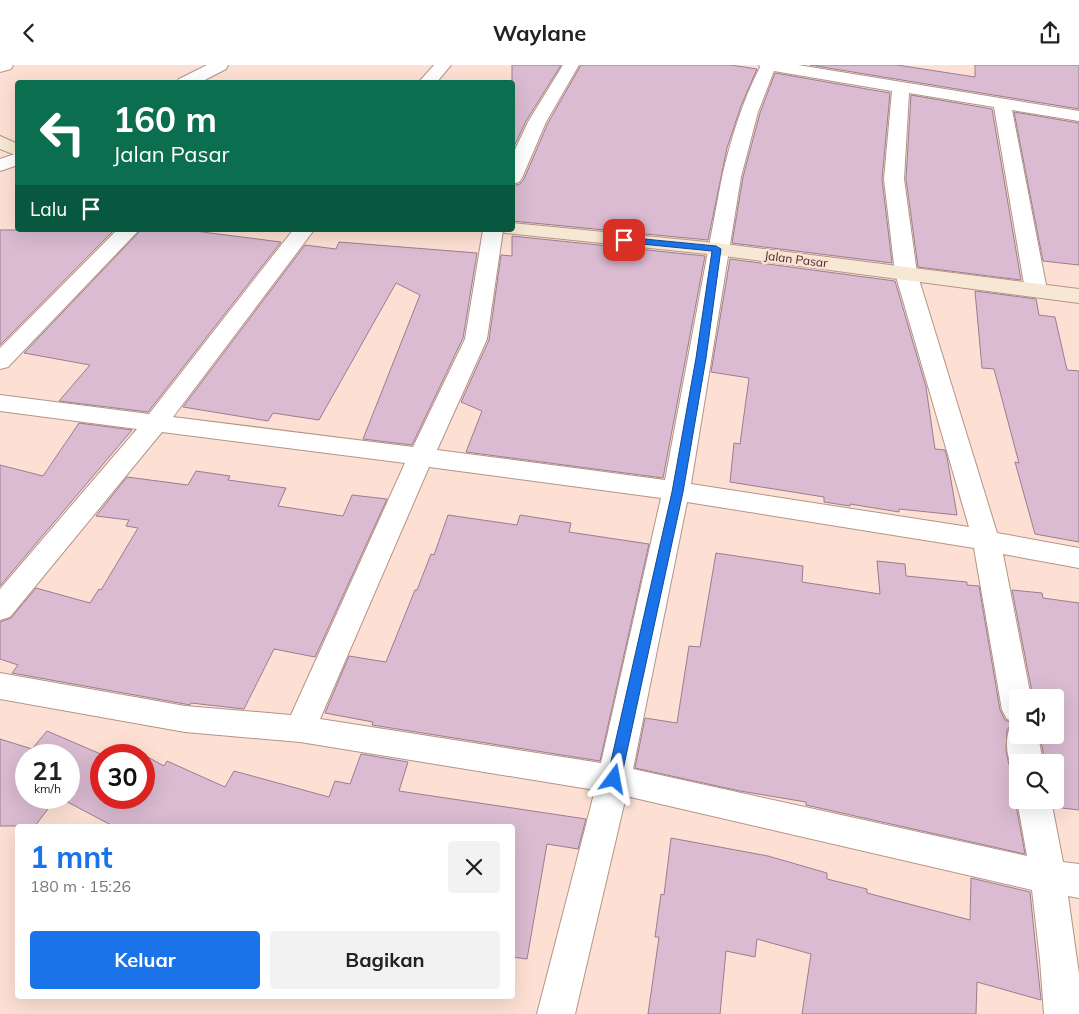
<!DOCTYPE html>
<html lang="id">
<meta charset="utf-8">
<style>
body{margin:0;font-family:Mulish,sans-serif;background:#f2f2f2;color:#222;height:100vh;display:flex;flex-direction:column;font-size:19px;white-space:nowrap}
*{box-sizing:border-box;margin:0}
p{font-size:16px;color:#767676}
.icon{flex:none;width:28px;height:28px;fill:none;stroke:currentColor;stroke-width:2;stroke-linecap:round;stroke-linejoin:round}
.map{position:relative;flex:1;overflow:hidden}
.panel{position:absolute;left:15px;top:759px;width:500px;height:175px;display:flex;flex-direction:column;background:#fff;border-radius:5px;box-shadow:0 5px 20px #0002}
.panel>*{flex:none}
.hud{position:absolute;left:15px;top:15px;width:500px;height:152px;border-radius:5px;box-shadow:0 5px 20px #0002;background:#0b6e4f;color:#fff;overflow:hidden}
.controls{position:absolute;left:1009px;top:624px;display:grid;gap:10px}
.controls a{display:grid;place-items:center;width:55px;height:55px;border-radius:5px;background:#fff;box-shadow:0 5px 20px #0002;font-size:25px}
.speed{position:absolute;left:15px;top:679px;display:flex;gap:10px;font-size:25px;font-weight:700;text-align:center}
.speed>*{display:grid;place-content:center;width:65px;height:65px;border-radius:50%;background:#fff;box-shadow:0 5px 20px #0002;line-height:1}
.speed small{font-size:12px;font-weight:400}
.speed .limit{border:8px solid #d22;background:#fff;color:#111}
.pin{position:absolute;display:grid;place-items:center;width:42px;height:42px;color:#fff;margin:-21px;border-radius:10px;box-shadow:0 2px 8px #0006}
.me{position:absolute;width:55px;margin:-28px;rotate:13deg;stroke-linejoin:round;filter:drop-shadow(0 0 4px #0008)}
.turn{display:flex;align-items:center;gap:18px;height:105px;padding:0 15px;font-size:22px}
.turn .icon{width:65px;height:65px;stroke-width:2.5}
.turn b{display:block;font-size:35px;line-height:42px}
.then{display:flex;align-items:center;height:48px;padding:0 15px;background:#0003;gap:10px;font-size:19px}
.round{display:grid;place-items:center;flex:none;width:52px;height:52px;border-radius:5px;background:#f2f2f2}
.overview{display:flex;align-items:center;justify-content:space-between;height:85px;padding:0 15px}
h1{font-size:30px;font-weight:700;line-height:38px;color:#1a73e8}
.primary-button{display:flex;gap:10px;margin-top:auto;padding:10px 15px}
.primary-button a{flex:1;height:58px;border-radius:5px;background:#1a73e8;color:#fff;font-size:20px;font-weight:700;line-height:58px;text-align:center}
.primary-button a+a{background:#f2f2f2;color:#222}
header{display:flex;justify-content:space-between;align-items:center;height:65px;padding:0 15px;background:#fff;font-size:22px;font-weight:700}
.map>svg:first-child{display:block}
.building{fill:#dabbd1;stroke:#9a7d91}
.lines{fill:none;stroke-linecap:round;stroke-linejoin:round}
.street-casing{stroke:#b59485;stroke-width:2}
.secondary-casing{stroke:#b59485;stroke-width:2}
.street{fill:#fff;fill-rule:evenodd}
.secondary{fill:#f6e8d4;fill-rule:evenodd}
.route{fill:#1a73e8;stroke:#114b97}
.labels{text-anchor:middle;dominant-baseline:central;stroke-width:5;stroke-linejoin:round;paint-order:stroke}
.far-street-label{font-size:12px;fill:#3b2e28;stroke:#fde0d3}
</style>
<header><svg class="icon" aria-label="back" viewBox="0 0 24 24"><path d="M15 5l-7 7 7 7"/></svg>Waylane<svg class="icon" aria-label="share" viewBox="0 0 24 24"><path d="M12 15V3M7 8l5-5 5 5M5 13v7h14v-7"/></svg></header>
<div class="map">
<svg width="1079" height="949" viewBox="0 0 1079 949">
<rect width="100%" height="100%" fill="#fde0d3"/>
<!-- building -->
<path class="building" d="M512,0h49l-35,56 -14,30z
M581,0h150l26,4 -16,37 -14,42 -19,92 -196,-19v-35l8,-2 4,-5 24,-56z
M810,0h87l78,12v-12h104v44z
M775,8l115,20 -8,86 10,84 -160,-20 11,-66 17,-64z
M911,30l81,14 29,171 -103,-13 -12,-88z
M1014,47l65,11v142l-36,-4z
M0,165h114l-114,115z
M141,165h46l94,12 -133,170 -89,-11 31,-36 -66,-12z
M512,171l193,20 -42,222 -197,-26 16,-41 -21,-9 28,-62 12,-85 11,1z
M339,177l138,11 -14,85 -51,107 -49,-6 57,-144 -24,-12 -77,137 -46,-7 -5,8 -85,-14 122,-162 31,4z
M730,194l165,22 31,106 9,62 10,1 2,7 10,58 -58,-6v3l-49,-8v2l-26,-4v-5l-94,-15 4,-39 6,1 9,-66 -38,-6z
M975,226l61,8 3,16 16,2 12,53 12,1v171l-44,-8 -20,-72 4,1 -25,-94 -12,-1z
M79,358l53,7 -132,156v-121l43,11z
M196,406l34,5 -2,4 58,8 -8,18 65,10 9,-21 35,4 -72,158 -41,-8 -30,60 -53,-6 -1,2 -5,-1 -173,-31 6,-8 -18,-6v-37l11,-4 25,-30 54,15 9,-14 2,1 37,-62 -12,-2 3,-6 -33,-4 31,-39 61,8z
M448,450l69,10 3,-10 51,8 -2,9 80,12 -49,217 -228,-36 1,-3 -48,-9 24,-57 37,6 29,-72h2l14,-36 3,1z
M716,488l87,13 -1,16 78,12 -3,-33 28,3 1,12 61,6v3l12,1 21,124 5,10 7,3 -5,7 -1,21 3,14 9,11v22l-3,2 10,54 -219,-49v-3l-66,-11 -105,-23 10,-50 32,5 12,-77 11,1z
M1012,525l30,3 1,5 36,5v207l-25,-3 1,-44h-10l-5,-28h15v-38h-22z
M47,666l56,24 -2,42h43v-42l20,11 3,-5 58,26 9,-16 95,26 6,-16 15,3 11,-30 47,8 -9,29 187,28 -8,30 -31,-5 -20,115 -15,-2v-131h-399l-55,-29h11v-42h-43v42h31l-22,29h-35v-87l32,10z
M671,773l97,18 59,17v6l40,10v4l103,27 1,-42 59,14 11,108 -64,-18 -1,32h-174l9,-60 -54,-15 -2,18 -29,-6 -6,63h-72l11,-77h-4l6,-43 3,1z"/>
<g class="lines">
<defs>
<path id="street" d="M0,0h13l-2,4 -11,3z
M207,0h21l-2,4 -27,14h-22l2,-4z
M434,0h17l-15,18h-18z
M563,0h16l-33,57 -24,56 -3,4 -7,2v-28l16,-34z
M759,0h39l281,46v10l-67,-11 35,180 -3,5 -8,2 -8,-2 -3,-5 -31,-183 -85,-14 -5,86 13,94 80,260 82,15v20l-76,-14 28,143h-13v26l-11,-4 -5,-9 -28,-162 -287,-46 -54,267 394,87 -10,-56h34l12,62 16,2v34l-11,-2 11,78v40h-35l-4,-54 -8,-70 -406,-94 -51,218h-38l58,-224 -295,-48 -115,-10 -185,-33v-26l185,33 106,9 114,-252 -243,-31 -152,185 -10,3v-31l137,-160 -137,-18v-16l149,19 144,-184h21l-141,187 240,30 52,-108 18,-109h20l-16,109 -50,111 228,30 57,-303c9,-38 20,-75 38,-110zM774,6l118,20 -8,88 11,94 74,254 -278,-43 50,-307 17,-65zM429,402l232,31 -60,265 -281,-44z
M18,88v12l-18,6v-12z
M117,165h22l-131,137 -8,2v-21z
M1018,658v12h20l5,28h-25v11c-12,-10 -14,-36 -7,-49z"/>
<path id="secondary" d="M0,71l18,8v12l-18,-7z
M512,158l205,20 362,46v14l-362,-48 -212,-22 -3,-3h10z"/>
</defs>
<!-- street casing -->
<use href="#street" class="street-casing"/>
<!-- secondary casing -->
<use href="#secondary" class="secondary-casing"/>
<!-- street -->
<use href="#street" class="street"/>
<!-- secondary -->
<use href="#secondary" class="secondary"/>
</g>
<!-- route -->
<path class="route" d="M624,172l92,9 5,3 -15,109 -23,134 -62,287 -2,4 -5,1 -5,-1 -2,-4 65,-287 24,-134 16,-107 -91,-9v-4z"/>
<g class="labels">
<!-- far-street labels -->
<g class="far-street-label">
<text transform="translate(796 194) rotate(7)">Jalan Pasar</text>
</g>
</g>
</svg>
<div class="controls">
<a><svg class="icon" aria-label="sound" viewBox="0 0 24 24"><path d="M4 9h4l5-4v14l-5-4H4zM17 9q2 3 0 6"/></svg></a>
<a><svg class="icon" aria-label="search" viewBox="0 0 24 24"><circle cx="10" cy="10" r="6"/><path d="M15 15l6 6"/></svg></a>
</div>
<div class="speed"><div>21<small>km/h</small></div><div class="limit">30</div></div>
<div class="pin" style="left:624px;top:175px;background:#d93025"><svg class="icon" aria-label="arrive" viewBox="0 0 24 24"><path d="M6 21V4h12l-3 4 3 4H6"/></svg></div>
<svg class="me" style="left:614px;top:714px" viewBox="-20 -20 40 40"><path d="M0-17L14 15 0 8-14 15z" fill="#1a73e8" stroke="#fff" stroke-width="4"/></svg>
<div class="hud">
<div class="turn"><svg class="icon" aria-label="left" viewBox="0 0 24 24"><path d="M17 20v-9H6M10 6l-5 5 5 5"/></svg><div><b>160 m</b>Jalan Pasar</div></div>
<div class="then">Lalu<svg class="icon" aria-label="arrive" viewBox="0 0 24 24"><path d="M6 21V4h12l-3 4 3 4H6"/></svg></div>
</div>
<section class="panel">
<div class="overview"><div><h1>1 mnt</h1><p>180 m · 15:26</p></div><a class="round"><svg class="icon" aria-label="close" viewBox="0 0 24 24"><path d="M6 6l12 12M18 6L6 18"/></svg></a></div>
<div class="primary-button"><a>Keluar</a><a>Bagikan</a></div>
</section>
</div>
